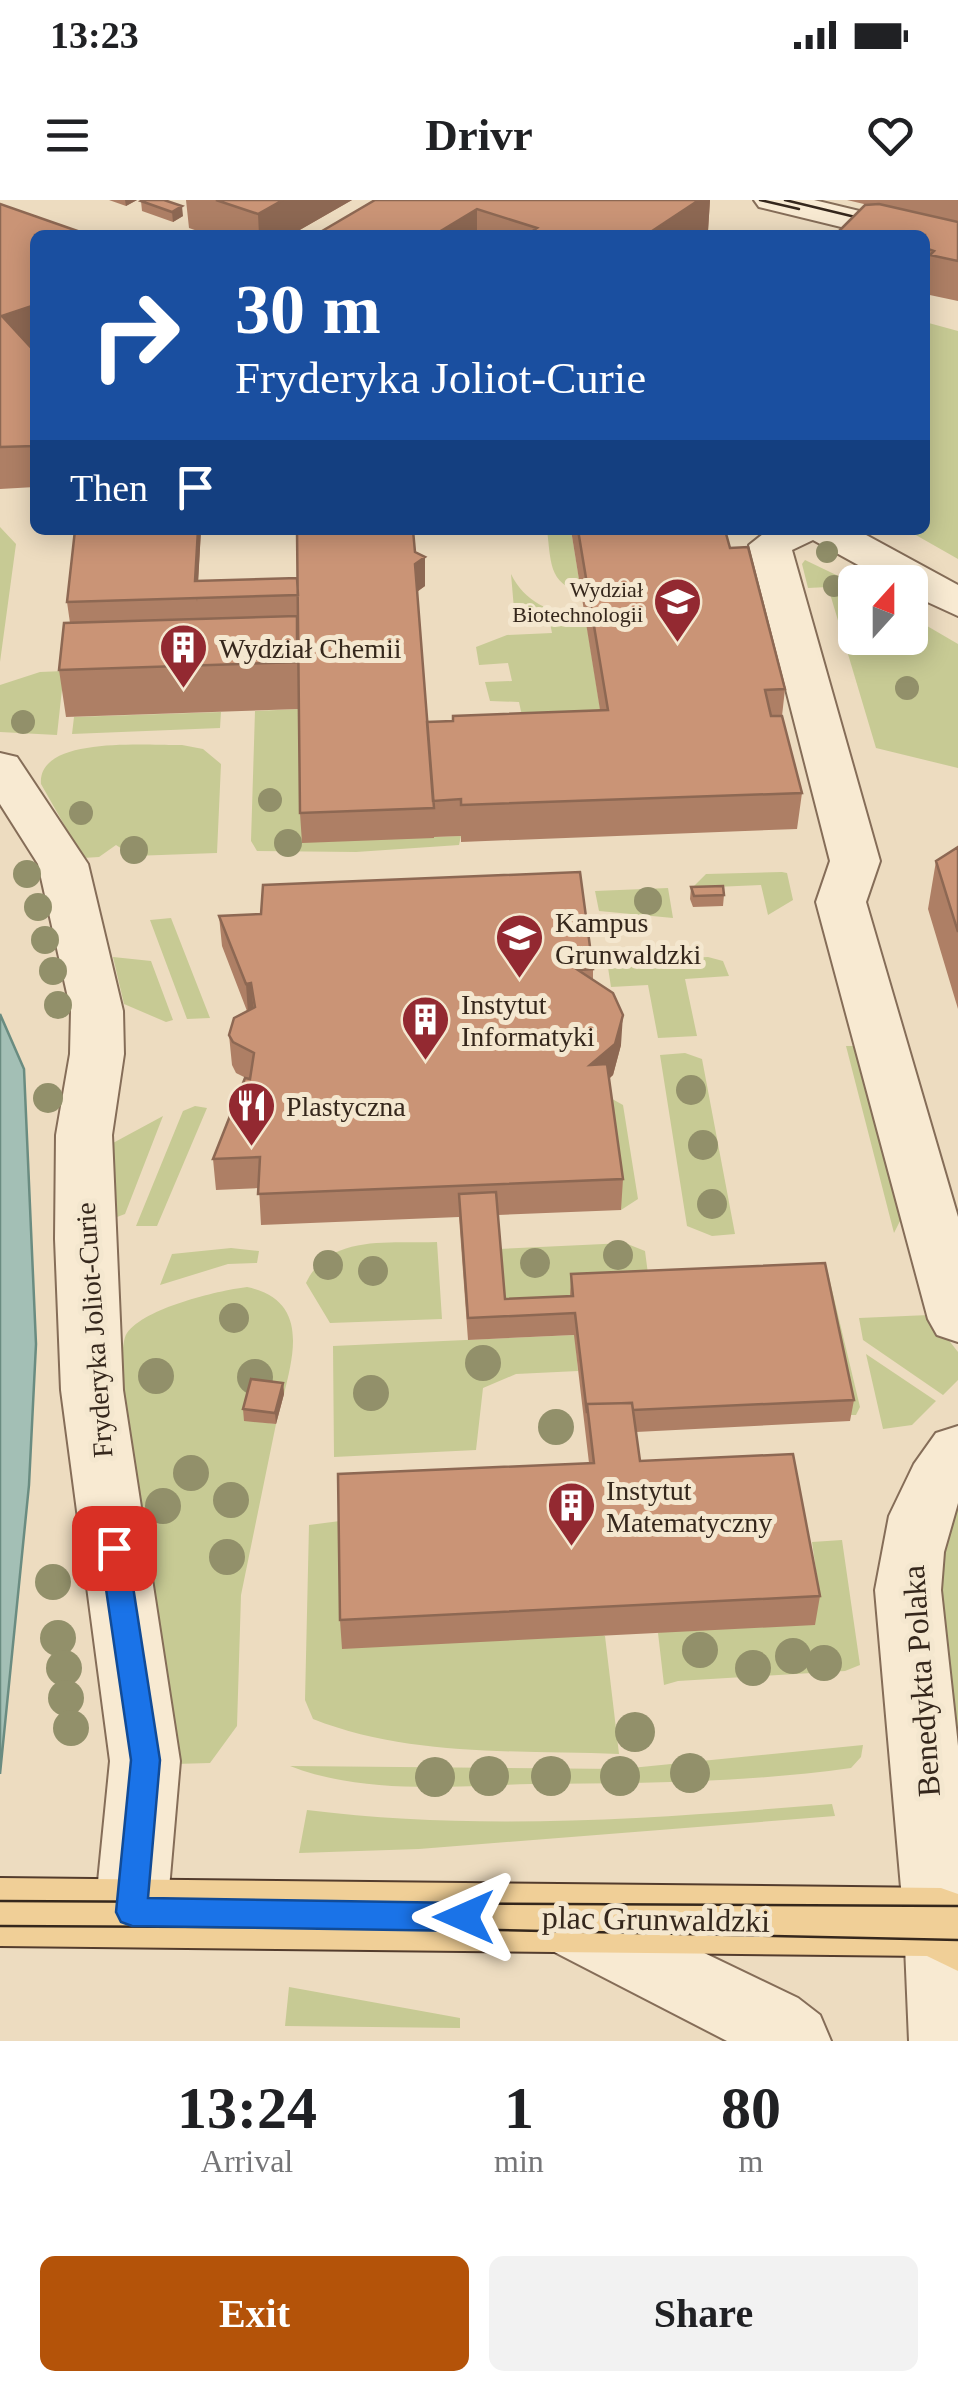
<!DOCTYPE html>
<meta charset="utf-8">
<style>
body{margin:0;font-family:Georgia,serif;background:#f2f2f2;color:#202124;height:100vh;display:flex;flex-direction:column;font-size:38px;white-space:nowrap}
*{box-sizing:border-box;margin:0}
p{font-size:32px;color:#757577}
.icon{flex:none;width:55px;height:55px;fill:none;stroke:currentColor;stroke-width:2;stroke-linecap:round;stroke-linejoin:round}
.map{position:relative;height:1841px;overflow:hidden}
.side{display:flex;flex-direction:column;background:#fff;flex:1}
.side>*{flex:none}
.banner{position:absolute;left:30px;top:30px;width:900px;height:305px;border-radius:15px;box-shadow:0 5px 25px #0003;background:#1a4fa0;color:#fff;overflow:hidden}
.needle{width:65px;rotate:21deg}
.buttons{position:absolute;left:838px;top:365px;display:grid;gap:20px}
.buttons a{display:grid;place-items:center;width:90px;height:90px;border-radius:15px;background:#fff;box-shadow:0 5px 25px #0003;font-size:50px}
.pin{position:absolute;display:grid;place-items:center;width:85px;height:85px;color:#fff;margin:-42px;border-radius:20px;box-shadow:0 5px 15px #0006}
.me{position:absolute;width:110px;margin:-55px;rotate:270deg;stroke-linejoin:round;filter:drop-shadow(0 0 8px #0008)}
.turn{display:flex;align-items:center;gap:35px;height:210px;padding:0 40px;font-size:45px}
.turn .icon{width:130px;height:130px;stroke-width:2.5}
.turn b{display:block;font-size:70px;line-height:85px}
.then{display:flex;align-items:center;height:95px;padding:0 40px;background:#0003;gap:20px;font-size:38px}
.eta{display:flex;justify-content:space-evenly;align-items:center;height:170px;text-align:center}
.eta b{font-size:60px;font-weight:600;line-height:70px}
.primary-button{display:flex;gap:20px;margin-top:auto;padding:20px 40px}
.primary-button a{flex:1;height:115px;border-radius:15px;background:#b45309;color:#fff;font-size:40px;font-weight:600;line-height:115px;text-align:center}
.primary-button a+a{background:#f2f2f2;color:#202124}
.status{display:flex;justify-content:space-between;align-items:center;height:70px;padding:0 50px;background:#fff;direction:ltr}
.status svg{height:28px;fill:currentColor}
header{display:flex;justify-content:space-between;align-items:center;height:130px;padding:0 40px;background:#fff;font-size:45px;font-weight:600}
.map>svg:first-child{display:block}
.green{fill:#c7ca94}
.water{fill:#a3bfb5;stroke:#6a8c81;stroke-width:2.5}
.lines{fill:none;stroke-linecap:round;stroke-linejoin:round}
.minor-casing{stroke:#856d58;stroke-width:4}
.major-casing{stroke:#533c2d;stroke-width:4}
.minor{fill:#f8ead2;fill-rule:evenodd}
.major{fill:#f0cf97;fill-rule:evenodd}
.tram{stroke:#35271c;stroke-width:2.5}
.tree{fill:#92906a}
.wall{fill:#ae7f65}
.shaded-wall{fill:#8d6853}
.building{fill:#ca9476;stroke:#8d6853;stroke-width:2.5}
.route{fill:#1a73e8;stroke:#114b97;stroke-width:2.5}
.labels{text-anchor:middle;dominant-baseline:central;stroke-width:10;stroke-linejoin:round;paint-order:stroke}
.far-poi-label{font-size:22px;fill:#35271c;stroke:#f4e7cf;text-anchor:end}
.poi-label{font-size:28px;fill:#35271c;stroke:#f4e7cf;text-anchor:start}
.street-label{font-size:28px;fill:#35271c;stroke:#f4e7cf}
.near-street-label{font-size:32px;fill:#35271c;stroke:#f4e7cf}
</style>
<div class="status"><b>13:23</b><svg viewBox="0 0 49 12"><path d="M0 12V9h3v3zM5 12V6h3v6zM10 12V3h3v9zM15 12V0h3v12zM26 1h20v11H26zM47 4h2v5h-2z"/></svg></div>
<header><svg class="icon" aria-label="menu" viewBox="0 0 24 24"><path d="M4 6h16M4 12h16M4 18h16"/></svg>Drivr<svg class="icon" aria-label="heart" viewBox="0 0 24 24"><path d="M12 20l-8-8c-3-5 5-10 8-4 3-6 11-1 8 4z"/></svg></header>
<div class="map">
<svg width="958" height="1841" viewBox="0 0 958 1841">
<rect width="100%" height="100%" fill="#eddcc0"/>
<!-- green -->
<path class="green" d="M925,122l33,9v228l-51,-29h18z
M0,327l16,17 -16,118z
M547,330h24l10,61c-33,-6 -30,-32 -34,-61z
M805,360l50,24v54h55v-22l48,28v124l-82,-20 -48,-161 -20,1 -6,-24z
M511,374c14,29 43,42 74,40l21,132 -77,3 -10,-47 -29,-1 -5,-19 27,-1 -4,-18 -29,2 -3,-18 31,-12 45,-2 -5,-25 -33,1z
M64,471l-7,64 -57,-3v-47l40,-13z
M300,509l134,128 27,-1 -2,9 -103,7 -99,-1 -6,-10 4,-130z
M221,512l-1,16 -148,6 2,-17z
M182,545l21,4 18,15 -4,89 -84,3 -17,-11 -17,12 -16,1 -42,-74c-4,-49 108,-38 141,-39z
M782,672l5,1 6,27 -25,15 -7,-30 -69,3 14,-14z
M668,688l5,30 -74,-7 -4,-20z
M171,718l39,100 -23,1 -37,-99z
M113,757l38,4 22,59 -7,2 -42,-18z
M708,757l15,4 6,15 -44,3 12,57 -39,2 -10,-53 -37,2 -4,-26z
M846,846h8l47,173 -7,14z
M685,853l17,6 33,175 -23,2 -25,-10 -27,-171z
M605,895l18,10 15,94 -17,11z
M195,906l12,2 -50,118h-21l47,-115z
M163,916l-38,98 -8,3 -4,-74z
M437,1042l5,77 -112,4 -24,-40c23,-50 85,-39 131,-41z
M625,1043l20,8 3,23 179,-5 33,138 -4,8h-7l-28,-130 -316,36 -6,-72z
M231,1048l28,3 -2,12 -29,1 -68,21 12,-31z
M247,1087c60,13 48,63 37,107l-40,26 32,4 -35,171 -4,131 -27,37 -35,1c-9,-59 -70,-401 -48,-431 18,-25 89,-42 120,-46z
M929,1115l29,37v28l-15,15 -80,-55 -4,-22z
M575,1135l3,36 -62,3 -33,14 -7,62 -142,7 -1,-111z
M866,1154l70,47 -24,24 -29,4z
M958,1303v233h-5l-17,-148 15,-76z
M340,1321l265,115 14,118c-101,-4 -210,3 -306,-35l-8,-19 4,-175z
M842,1340l18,125 -15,6 -167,10 -14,4 -6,-52 160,-49 -6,-42z
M863,1545l-2,12 -10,11c-106,15 -213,15 -320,16 -78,2 -167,11 -241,-18l331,3z
M832,1604l3,12 -416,33 -120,4 8,-43c173,22 352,8 525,-6z
M289,1787l171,31v10l-175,-2z"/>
<!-- water -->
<path class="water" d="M0,814l24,55 12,275 -7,141 -29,289z"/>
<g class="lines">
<defs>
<path id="minor" d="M754,0h60l116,28 6,7 -11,9v-9h-51l-115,-28z
M768,330h89l101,55v31l-48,-22v-12h-21l-76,-42 -21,10 88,311 -14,41 92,315v125l-21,-7 -9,-16 -112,-417 14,-41 -81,-316z
M0,553l17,4 71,107 35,147 1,43 -12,81 11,255 57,371 -13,151 -10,24 -26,10 -26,-10 -10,-24 15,-151 -49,-371 -6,-151 1,-104 14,-81 1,-43 -33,-147 -38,-60z
M958,1226v77l-14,49 -3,38 17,156v295h-49l-5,-119 -29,-332 14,-74 25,-52 22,-31z
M563,1685l235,113 22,17 11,26h-104l-190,-98 -10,-24 10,-24z"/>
<path id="major" d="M0,1678l941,10 17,6v77l-31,-15 -927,-10z"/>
</defs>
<!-- minor casing -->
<use href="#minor" class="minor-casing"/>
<!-- major casing -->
<use href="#major" class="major-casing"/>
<!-- minor -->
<use href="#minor" class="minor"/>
<!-- major -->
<use href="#major" class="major"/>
<!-- tram -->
<path class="tram" d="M760,0l39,9
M785,0l95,23
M0,1701l958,5
M0,1726l403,2 555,12"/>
</g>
<!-- trees -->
<g class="tree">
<circle cx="827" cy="352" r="11"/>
<circle cx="834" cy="386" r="11"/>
<circle cx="907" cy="488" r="12"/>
<circle cx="23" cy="522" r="12"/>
<circle cx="270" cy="600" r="12"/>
<circle cx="81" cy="613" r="12"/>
<circle cx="288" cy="643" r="14"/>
<circle cx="134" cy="650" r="14"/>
<circle cx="27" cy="674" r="14"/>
<circle cx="648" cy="701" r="14"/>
<circle cx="38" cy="707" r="14"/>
<circle cx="45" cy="740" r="14"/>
<circle cx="53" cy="771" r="14"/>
<circle cx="58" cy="805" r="14"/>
<circle cx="691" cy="890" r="15"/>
<circle cx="48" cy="898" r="15"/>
<circle cx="703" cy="945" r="15"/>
<circle cx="712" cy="1004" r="15"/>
<circle cx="618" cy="1055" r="15"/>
<circle cx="535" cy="1063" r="15"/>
<circle cx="328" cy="1065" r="15"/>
<circle cx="373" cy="1071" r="15"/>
<circle cx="234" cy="1118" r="15"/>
<circle cx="483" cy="1163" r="18"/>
<circle cx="156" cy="1176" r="18"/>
<circle cx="255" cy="1177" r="18"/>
<circle cx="371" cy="1193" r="18"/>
<circle cx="556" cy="1227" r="18"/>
<circle cx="191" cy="1273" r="18"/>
<circle cx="231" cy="1300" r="18"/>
<circle cx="163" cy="1306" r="18"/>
<circle cx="227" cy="1357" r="18"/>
<circle cx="53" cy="1382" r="18"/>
<circle cx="58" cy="1438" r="18"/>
<circle cx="700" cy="1450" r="18"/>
<circle cx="793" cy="1456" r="18"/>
<circle cx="824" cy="1463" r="18"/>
<circle cx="64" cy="1468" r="18"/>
<circle cx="753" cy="1468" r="18"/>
<circle cx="66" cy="1498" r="18"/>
<circle cx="71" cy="1528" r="18"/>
<circle cx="635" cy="1532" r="20"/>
<circle cx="690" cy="1573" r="20"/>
<circle cx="489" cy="1576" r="20"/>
<circle cx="551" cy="1576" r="20"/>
<circle cx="620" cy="1576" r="20"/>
<circle cx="435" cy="1577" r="20"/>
</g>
<!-- wall -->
<path class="wall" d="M109,0h28l-11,6z
M186,0h166l-61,35h-82l-20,-7z
M375,0h335l-2,31 -7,4h-384z
M847,0h111v101l-33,-7v-59l-57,-30z
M141,1l42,15 -10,6 -31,-11z
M0,4l35,31v112l-4,1 4,4v135l-35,2z
M201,330l-3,51 99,-3 118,-26 10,5v29l-8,6 10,134 173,-16 -29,-180h154l5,18 55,141 -3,27 20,77 -5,36 -336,13v-6l-27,1v1l-132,5 -2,-30 -1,-104 -233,8 -7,-47 11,-47 -3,-21z
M958,647v162l-30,-100 8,-48z
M691,687l33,8 -1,11 -30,1 -3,-8z
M219,716l374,53v11l28,65 -8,30 -4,4 14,100 -2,31 -123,5 7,84 65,-3 1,-22 283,126 -4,21 -214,11 4,29 180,135 -5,29 -473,24 -2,-29 249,-157 -15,-128 -106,5 -9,-123 -198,8 -2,-37 -43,2 -3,-31 33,-81 -10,-5 -4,-8 -3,-30 18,-24 -25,-65z
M283,1183l1,11 -8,30 -32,-3 -1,-12z"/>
<!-- shaded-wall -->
<path class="shaded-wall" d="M125,0h12l-11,6z
M283,0h69l-61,35h-32l-1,-21z
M699,0h11l-2,31 -7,4h-55z
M182,6l1,10 -10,6 -1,-10z
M477,9v26h-43z
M35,105v42l-27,9 -6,-40z
M198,330h3l-4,72 -2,-21z
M425,357v29l-10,7v-29z
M251,783l3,30 -6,1 -2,-30z
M623,815l-2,30 -8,30 -24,20 1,-30z
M283,1183l1,11 -8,30 -1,-11z"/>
<!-- building -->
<path class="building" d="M143,0h21l18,6 -10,6 -31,-11z
M216,0h67l-25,14z
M375,0h324l-53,35h-119l10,-7 -60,-19 -43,26 -117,-1z
M0,4l89,31h-54v70l-33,11 33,36v94l-35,1z
M879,4l79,18v39l-28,-6 4,-4 -9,-3v-13h-90l30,-30z
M75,330h123l-3,51 102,-3 1,17 -231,7z
M297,330h116l2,22 10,5 -10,7 19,244 -134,5z
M578,330h147l5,18 18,-1 37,142 -20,1 6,26h11l20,77 -341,12v-6l-28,2 -6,-79 26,-1v-5l155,-6z
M297,416v46l-238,8 5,-47z
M958,647v85l-22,-71z
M580,672l13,97 -15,1 35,23 10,22 -8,29 -25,21 17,-1 16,115 -365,15 2,-37 -47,2 32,-81 5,1 4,-26 -21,-11 -4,-7 5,-17 21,-11 -4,-24 -5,1 -27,-68 42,-2 2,-29z
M723,686l1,9 -30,1 -3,-9z
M496,992l9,107 68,-3 -2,-22 254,-11 29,137 -221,10 -1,-7 -45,1v9l-12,-100 -107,5 -9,-124z
M251,1179l32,4 -8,30 -32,-4z
M632,1203l8,58 153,-7 27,142 -480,24 -2,-146 256,-11 -7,-59z"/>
<!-- route -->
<path class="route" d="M114,1337l9,3 4,8 33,212 -12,138 316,5 11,4 4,10 -4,10 -11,4 -332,-5 -11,-4 -5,-10 15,-152 -31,-212 4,-8z"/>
<!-- icons -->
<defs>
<symbol id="university-pin" viewBox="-11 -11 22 30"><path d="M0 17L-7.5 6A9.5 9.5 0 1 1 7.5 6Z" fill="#932931" stroke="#f4e7cf"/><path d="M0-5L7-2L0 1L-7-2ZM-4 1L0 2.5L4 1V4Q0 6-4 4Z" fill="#fff"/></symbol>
<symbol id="building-pin" viewBox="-11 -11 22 30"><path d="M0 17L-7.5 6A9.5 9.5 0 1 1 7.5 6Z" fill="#932931" stroke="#f4e7cf"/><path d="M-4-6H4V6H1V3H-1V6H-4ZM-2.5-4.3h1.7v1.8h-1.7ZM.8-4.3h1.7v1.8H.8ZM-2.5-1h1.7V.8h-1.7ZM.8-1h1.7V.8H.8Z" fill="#fff"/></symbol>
<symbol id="restaurant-pin" viewBox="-11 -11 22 30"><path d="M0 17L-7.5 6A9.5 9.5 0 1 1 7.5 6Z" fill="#932931" stroke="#f4e7cf"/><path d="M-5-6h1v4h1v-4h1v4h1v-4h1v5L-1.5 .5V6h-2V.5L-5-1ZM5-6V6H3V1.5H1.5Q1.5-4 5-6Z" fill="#fff"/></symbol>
</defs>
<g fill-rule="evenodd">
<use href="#university-pin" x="650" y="374" width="55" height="75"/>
<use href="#building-pin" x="156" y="420" width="55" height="75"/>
<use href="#university-pin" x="492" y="710" width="55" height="75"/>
<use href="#building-pin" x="398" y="792" width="55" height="75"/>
<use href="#restaurant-pin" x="224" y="878" width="55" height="75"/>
<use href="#building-pin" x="544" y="1278" width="55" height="75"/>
</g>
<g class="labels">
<!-- far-poi labels -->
<g class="far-poi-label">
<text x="643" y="389">Wydział<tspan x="643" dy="25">Biotechnologii</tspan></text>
</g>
<!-- poi labels -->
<g class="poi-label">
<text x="219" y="448">Wydział Chemii</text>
<text x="555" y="722">Kampus<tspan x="555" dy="32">Grunwaldzki</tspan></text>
<text x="461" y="804">Instytut<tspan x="461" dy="32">Informatyki</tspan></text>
<text x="286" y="906">Plastyczna</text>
<text x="606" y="1290">Instytut<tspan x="606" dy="32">Matematyczny</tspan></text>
</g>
<!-- street labels -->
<g class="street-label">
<text transform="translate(94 1130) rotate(-94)">Fryderyka Joliot-Curie</text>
</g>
<!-- near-street labels -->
<g class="near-street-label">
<text transform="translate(921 1481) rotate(-94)">Benedykta Polaka</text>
<text transform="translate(656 1719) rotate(1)">plac Grunwaldzki</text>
</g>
</g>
</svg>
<div class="buttons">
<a><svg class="needle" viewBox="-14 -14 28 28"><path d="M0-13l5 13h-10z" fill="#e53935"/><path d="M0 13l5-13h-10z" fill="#757577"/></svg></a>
</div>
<div class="pin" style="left:114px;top:1348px;background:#d93025"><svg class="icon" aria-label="arrive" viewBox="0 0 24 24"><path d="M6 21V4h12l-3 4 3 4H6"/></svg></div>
<svg class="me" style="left:464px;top:1717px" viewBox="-20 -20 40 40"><path d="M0-17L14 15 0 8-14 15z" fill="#1a73e8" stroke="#fff" stroke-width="4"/></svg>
<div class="banner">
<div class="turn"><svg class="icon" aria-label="right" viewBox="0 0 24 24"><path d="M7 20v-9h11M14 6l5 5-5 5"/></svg><div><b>30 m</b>Fryderyka Joliot-Curie</div></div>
<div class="then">Then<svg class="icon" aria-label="arrive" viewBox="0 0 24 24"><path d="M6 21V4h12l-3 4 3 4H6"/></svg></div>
</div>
</div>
<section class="side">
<div class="eta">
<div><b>13:24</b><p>Arrival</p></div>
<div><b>1</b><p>min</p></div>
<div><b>80</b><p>m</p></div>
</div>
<div class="primary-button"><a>Exit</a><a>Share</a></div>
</section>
